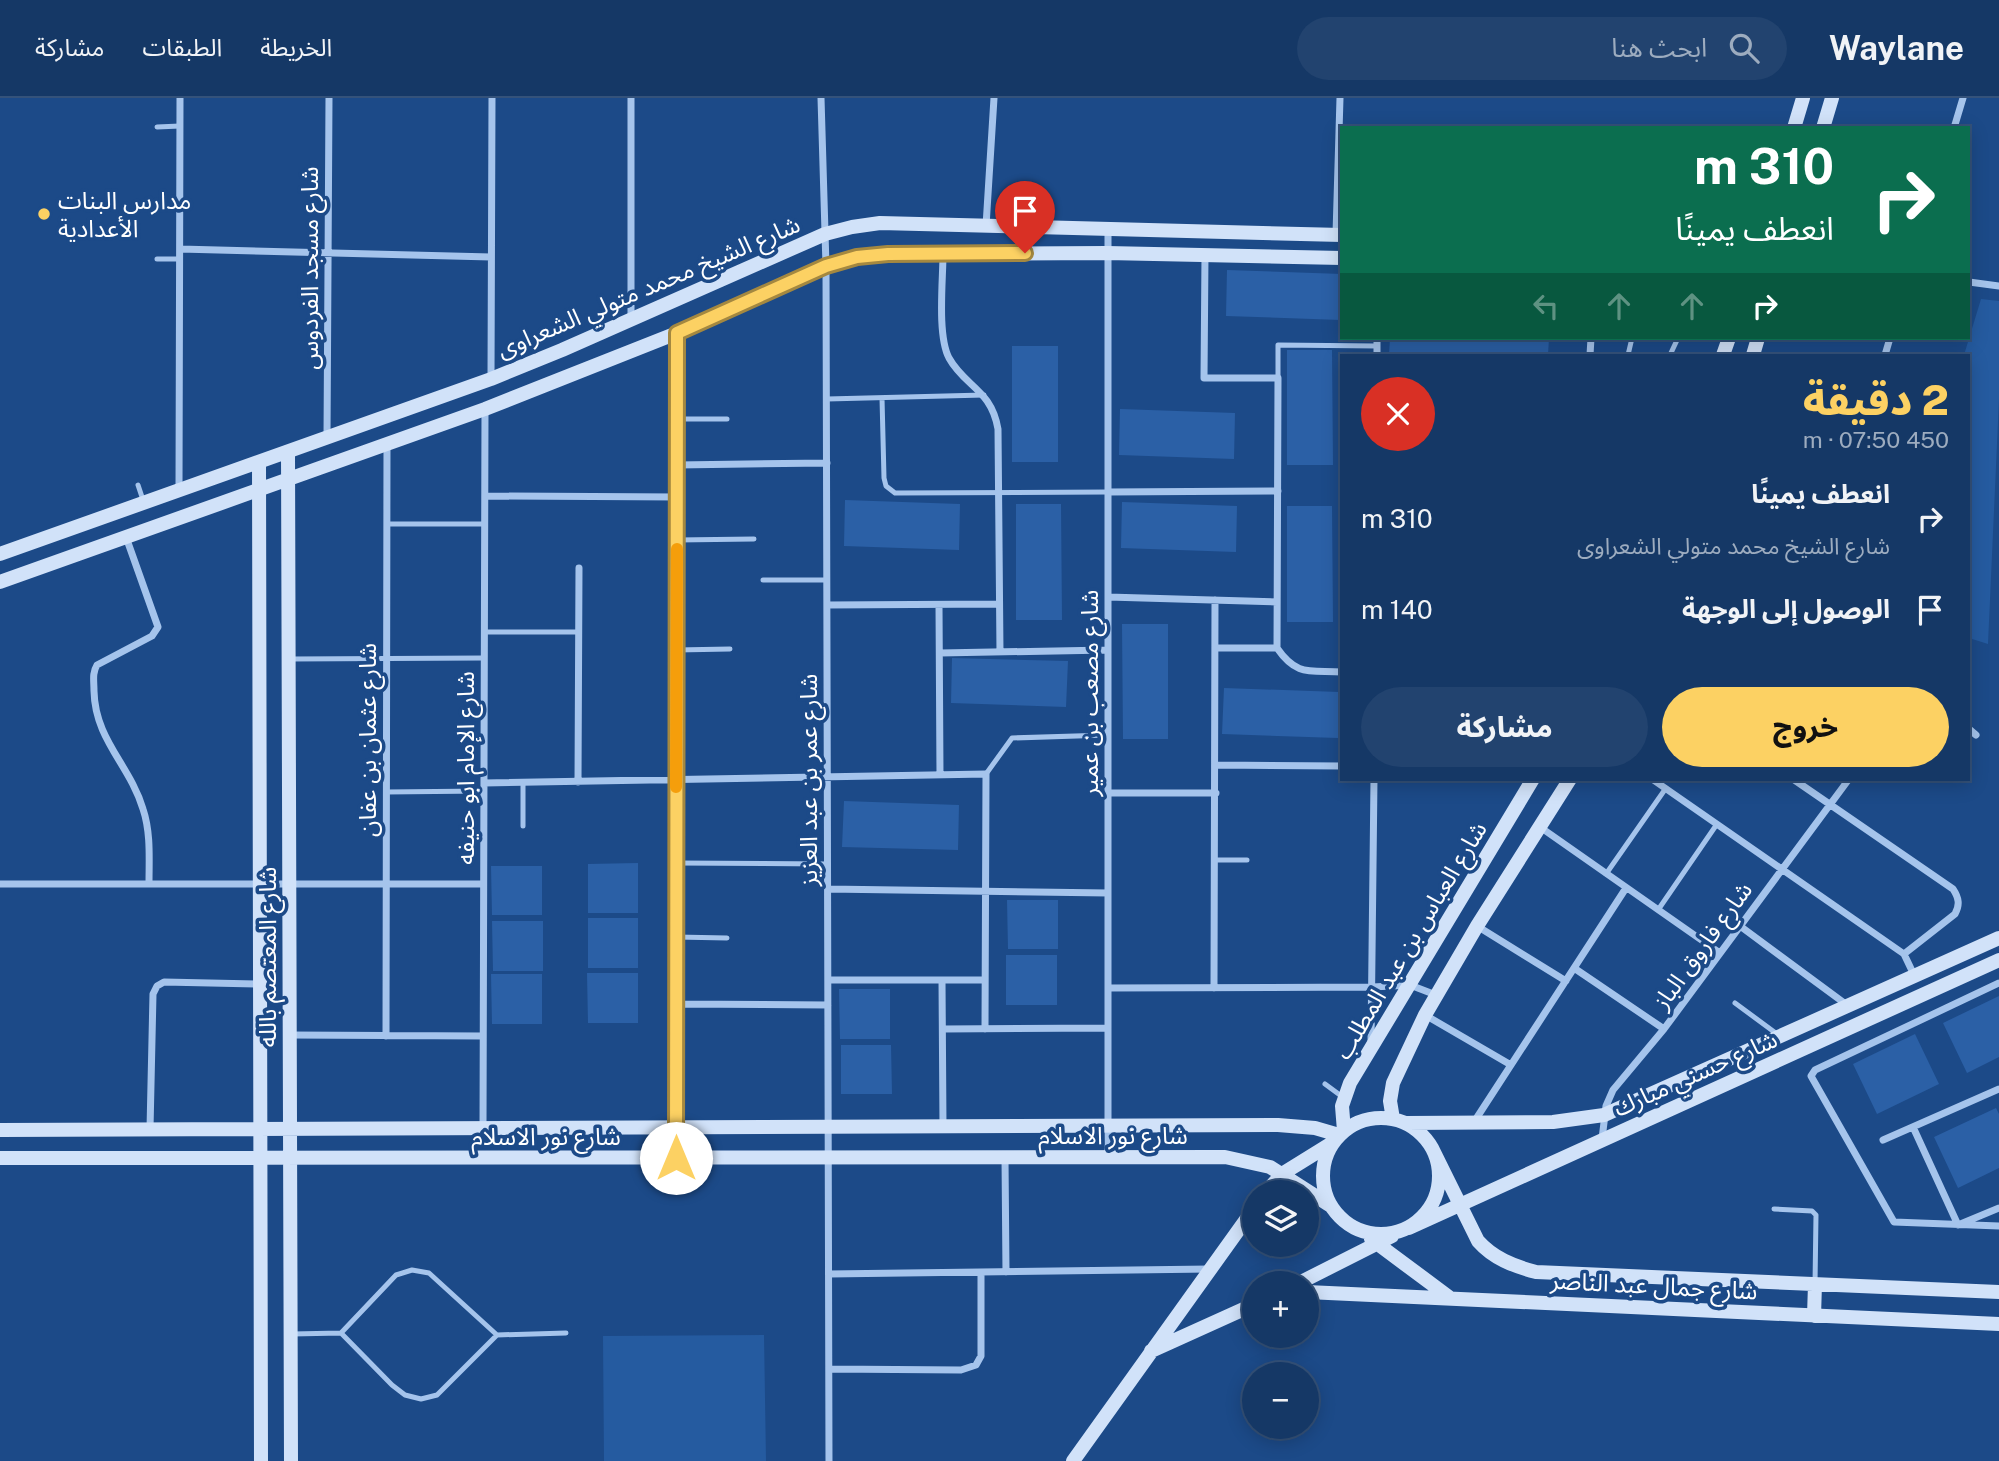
<!DOCTYPE html>
<html lang="ar">
<meta charset="utf-8">
<style>
body{margin:0;font-family:"Public Sans","Noto Sans Arabic",sans-serif;background:#22436f;color:#f1f3f6;direction:rtl;height:100vh;display:flex;flex-direction:column;font-size:26px;white-space:nowrap}
*{box-sizing:border-box;margin:0}
p{font-size:23px;color:#9dacbf}
.icon{flex:none;width:38px;height:38px;fill:none;stroke:currentColor;stroke-width:2;stroke-linecap:round;stroke-linejoin:round}
.map{position:relative;flex:1;overflow:hidden;direction:ltr}
.side{position:absolute;left:1340px;top:256px;width:630px;height:427px;display:flex;flex-direction:column;background:#153866;border-radius:0px;box-shadow:0 4px 18px #0003,0 0 0 2px #34527a;direction:rtl}
.side>*{flex:none}
.top-card{position:absolute;left:1340px;top:28px;width:630px;height:214px;border-radius:0px;box-shadow:0 4px 18px #0003,0 0 0 2px #34527a;direction:rtl;background:#0b6e4f;color:#fff;overflow:hidden}
.fabs{position:absolute;left:1242px;top:1082px;display:grid;gap:14px}
.fabs a{display:grid;place-items:center;width:77px;height:77px;border-radius:50%;background:#153866;box-shadow:0 4px 18px #0003,0 0 0 2px #34527a;font-size:35px}
.pin{position:absolute;display:grid;place-items:center;width:60px;height:60px;color:#fff;margin:-72px -30px;border-radius:50% 50% 50% 0;rotate:-45deg;box-shadow:0 0 7px #0007}
.pin .icon{rotate:45deg}
.me{position:absolute;width:77px;margin:-38px;rotate:0deg;stroke-linejoin:round;filter:drop-shadow(0 0 5px #0008)}
.turn{display:flex;align-items:center;gap:24px;height:147px;padding:0 21px;font-size:32px}
.turn .icon{width:91px;height:91px;stroke-width:2.5}
.turn b{display:block;font-size:49px;line-height:60px}
.lanes{display:flex;align-items:center;height:66px;padding:0 21px;background:#0003;justify-content:center;gap:35px;direction:ltr}
.lanes .off{opacity:.35}
.round{display:grid;place-items:center;flex:none;width:74px;height:74px;border-radius:37px;background:#22436f}
.head{display:flex;align-items:center;justify-content:space-between;height:119px;padding:0 21px}
h1{font-size:42px;font-weight:800;line-height:52px;color:#fcd163}
.cta{display:flex;gap:14px;margin-top:auto;padding:14px 21px}
.cta a{flex:1;height:80px;border-radius:42px;background:#fcd163;color:#111;font-size:28px;font-weight:800;line-height:80px;text-align:center}
.cta a+a{background:#22436f;color:#f1f3f6}
ul{padding:0;list-style:none}
li{display:flex;align-items:center;gap:21px;height:91px;padding:0 21px}
li div{flex:1}
li b{display:block;font-size:26px}
li em{font-style:normal}
header{display:flex;align-items:center;gap:42px;box-sizing:border-box;height:98px;padding:0 35px;background:#153866;border-bottom:2px solid #34527a}
header strong{font-size:33px}
nav{display:flex;gap:38px;margin-inline-start:auto;font-size:24px}
.search{width:490px;height:63px;background:#22436f;display:flex;align-items:center;gap:18px;box-sizing:border-box;padding:0 24px;border-radius:38px;color:#9dacbf;font-size:26px}
.map>svg:first-child{display:block}
.green{fill:#255ba0}
.building{fill:#2b60a6}
.lines{fill:none;stroke-linecap:round;stroke-linejoin:round}
.lane{stroke:#a5c4ec;stroke-width:5}
.street{stroke:#a5c4ec;stroke-width:7}
.secondary{stroke:#d1e2f9;stroke-width:14}
.route-casing{stroke:#a48840;stroke-width:18}
.route{stroke:#fcd163;stroke-width:12}
.slow{stroke:#f59e0b;stroke-width:12}
.poi-dot{fill:#fcd163;stroke:#1c4a88;stroke-width:2.5}
.labels{text-anchor:middle;dominant-baseline:central;stroke-width:7;stroke-linejoin:round;paint-order:stroke}
.poi-label{font-size:24px;fill:#fff;stroke:#1c4a88;text-anchor:start}
.street-label{font-size:24px;fill:#fff;stroke:#1c4a88}
</style>
<header>
<strong>Waylane</strong>
<div class="search"><svg class="icon" aria-label="search" viewBox="0 0 24 24"><circle cx="10" cy="10" r="6"/><path d="M15 15l6 6"/></svg>ابحث هنا</div>
<nav><a>الخريطة</a><a>الطبقات</a><a>مشاركة</a></nav>
</header>
<div class="map">
<svg width="1999" height="1363" viewBox="0 0 1999 1363">
<rect width="100%" height="100%" fill="#1c4a88"/>
<!-- green -->
<path class="green" d="M1981,201l18,2v98l-11,245 -19,-6v-283h-5z
M764,1237l2,126h-162l-1,-125z"/>
<!-- building -->
<path class="building" d="M1227,172l115,4 -1,46 -115,-4z
M1390,240h159l-1,17h-159z
M1012,248h46v116h-46z
M1287,252h45l1,115h-46z
M1120,311l115,4 -1,46 -115,-4z
M845,402l115,4 -1,46 -115,-4z
M1122,404l115,4 -1,46 -115,-4z
M1016,406h45l1,116h-46z
M1287,408h45l1,116h-46z
M1122,526h46v115h-45z
M952,560l116,3 -2,46 -115,-4z
M1224,590l115,4 -1,46 -116,-4z
M844,703l115,4 -1,45 -116,-3z
M638,765v50h-50v-49z
M491,768h51v49h-50z
M1007,802h51v49h-50z
M588,820h50v50h-50z
M492,823h51v50h-50z
M1006,857h51v50h-51z
M587,875h51v50h-50z
M491,876h51v50h-50z
M839,891h51v50h-50z
M1999,898v61l-32,16 -24,-50z
M1915,936l24,50 -62,30 -24,-50z
M841,947h50l1,49h-51z
M1996,1010l3,6v54l-41,20 -24,-51z"/>
<g class="lines">
<!-- lane -->
<path class="lane" d="M157,29l23,-1
M157,161h23
M1628,257l4,-17
M1670,257l8,-17
M1278,280v-33l99,1
M882,300l2,80 2,8 9,7 213,-1
M827,301l157,-4
M677,321h50
M138,387l6,18
M387,426h98
M677,442l77,-1
M763,482h64
M484,534h95
M676,552l54,-1
M291,561l193,-1
M986,676l26,-36 96,-3
M386,694l98,-1
M523,728v-43
M1215,762h32
M676,765l152,1
M1606,776l60,-86
M1658,812l59,-86
M676,839l51,1
M1735,905l42,31
M1325,986l19,14
M1774,1111l38,2 4,4 -1,69
M292,1236l49,-1
M497,1237l-60,60 -16,4 -16,-4 -13,-10 -51,-52 55,-58 16,-5 17,3 68,62 69,-2"/>
<!-- street -->
<path class="street" d="M821,0l5,168 3,1195
M1954,30l9,-30
M986,128l8,-128
M1108,131v928
M1336,136l4,-136
M180,151l311,8
M943,156c0,26 -6,81 6,104 16,29 42,31 49,71l2,223
M1205,157l-1,123h74l-1,270
M1969,184l30,4
M631,222v-222
M1377,257v-17
M1590,257l1,-17
M1885,257l5,-17
M491,280l1,-280
M327,340l2,-340
M677,367l150,-2
M179,392l1,-392
M1108,394l170,-1
M485,398l192,1
M126,439l32,90 -6,9 -55,29c-5,8 -3,16 -3,26 1,49 36,74 49,118 8,24 6,50 6,75
M1108,499l169,5
M827,507l172,-1
M939,507l1,170
M1216,550h61c20,29 33,22 65,24
M940,555l168,-3
M1969,631l7,6
M1217,667l125,1
M1652,681l252,175 10,21
M1793,681l160,110c6,9 7,16 2,25l-51,40
M578,684l1,-214
M484,685l502,-9 -1,255
M1108,695h108
M1540,729l180,126
M0,786h483
M828,791l280,4
M1477,828l89,55
M1740,828l107,79
M1574,870l90,61
M828,882h157
M942,882l1,146
M1999,885l-184,87 -4,6 83,146 105,4
M1108,890l265,-1 37,-2 26,10
M1214,890l1,-388
M676,906l152,1
M1425,917l86,50
M943,931l165,-1
M290,937l193,1
M386,938l1,-591
M1371,943l3,-262
M1474,1024l152,-234
M1913,1029l45,98 41,-17
M483,1030l2,-718
M150,1031l3,-135 4,-8 7,-4 96,2
M1602,1041l4,-33 7,-16 51,-61 185,-250
M1883,1042l116,-51
M676,1060l1,-824
M1005,1060l1,114
M829,1176l380,-5
M829,1271l132,1 15,-5 5,-9v-84"/>
<!-- secondary -->
<path class="secondary" d="M1794,30l9,-30
M1823,30l9,-30
M1723,257l6,-17
M1753,257l5,-17
M288,354l3,1009
M259,364l2,999
M0,456l491,-175 71,-29 263,-116 27,-7 28,-4 462,12
M0,484l485,-173 192,-76 149,-67 31,-9 31,-3 219,-1 235,5
M1323 1078a58 58 0 1 1 116 0a58 58 0 1 1-116 0Z
M1393,1021l-3,-18 3,-18 32,-68 52,-89 93,-147
M1406,1025l147,-1 51,-7 395,-177
M0,1032l1278,-5 37,3 24,7
M1344,1033l-2,-25 8,-23 183,-304
M1434,1054l44,89c15,17 35,25 58,31l463,20
M0,1060l1225,-1 45,10 61,39
M1266,1094l16,-18 50,-31
M1409,1130l590,-268
M1371,1141l78,58
M1299,1185l93,-47
M1307,1194l692,32
M1814,1218l1,-32
M1151,1253l104,-47
M1073,1363l182,-254"/>
</g>
<g class="lines">
<defs>
<path id="route" d="M676,1060l1,-825 149,-67 31,-9 31,-3 137,-1"/>
</defs>
<!-- route casing -->
<use href="#route" class="route-casing"/>
<!-- route -->
<use href="#route" class="route"/>
<!-- slow -->
<path class="slow" d="M676,689l1,-238"/>
</g>
<!-- markers -->
<circle class="poi-dot" cx="44" cy="116" r="7"/>
<g class="labels">
<!-- poi labels -->
<g class="poi-label">
<text x="58" y="102">مدارس البنات<tspan x="58" dy="28">الأعدادية</tspan></text>
</g>
<!-- street labels -->
<g class="street-label">
<text transform="translate(309 170) rotate(-90)">شارع مسجد الفردوس</text>
<text transform="translate(648 188) rotate(-23)">شارع الشيخ محمد متولي الشعراوى</text>
<text transform="translate(1089 595) rotate(-90)">شارع مصعب بن عمير</text>
<text transform="translate(367 642) rotate(-90)">شارع عثمان بن عفان</text>
<text transform="translate(465 670) rotate(-90)">شارع الإمام ابو حنيفه</text>
<text transform="translate(808 682) rotate(-90)">شارع عمر بن عبد العزيز</text>
<text transform="translate(1410 842) rotate(-59)">شارع العباس بن عبد المطلب</text>
<text transform="translate(1702 847) rotate(-54)">شارع فاروق الباز</text>
<text transform="translate(267 859) rotate(-90)">شارع المعتصم بالله</text>
<text transform="translate(1695 975) rotate(-24)">شارع حسني مبارك</text>
<text x="1113" y="1037">شارع نور الاسلام</text>
<text x="546" y="1038">شارع نور الاسلام</text>
<text transform="translate(1654 1187) rotate(3)">شارع جمال عبد الناصر</text>
</g>
</g>
</svg>
<div class="fabs">
<a><svg class="icon" aria-label="layers" viewBox="0 0 24 24"><path d="M12 4l9 5-9 5-9-5zM3 14l9 5 9-5"/></svg></a>
<a>+</a>
<a>−</a>
</div>
<div class="pin" style="left:1025px;top:155px;background:#d93025"><svg class="icon" aria-label="arrive" viewBox="0 0 24 24"><path d="M6 21V4h12l-3 4 3 4H6"/></svg></div>
<svg class="me" style="left:676px;top:1060px" viewBox="-20 -20 40 40"><circle r="19" fill="#fff"/><path d="M0-13L10 11 0 6-10 11z" fill="#fcd163"/></svg>
<div class="top-card">
<div class="turn"><svg class="icon" aria-label="right" viewBox="0 0 24 24"><path d="M7 20v-9h11M14 6l5 5-5 5"/></svg><div><b>310 m</b>انعطف يمينًا</div></div>
<div class="lanes"><svg class="icon off" aria-label="left" viewBox="0 0 24 24"><path d="M17 20v-9H6M10 6l-5 5 5 5"/></svg><svg class="icon off" aria-label="ahead" viewBox="0 0 24 24"><path d="M12 20V5M6 11l6-6 6 6"/></svg><svg class="icon off" aria-label="ahead" viewBox="0 0 24 24"><path d="M12 20V5M6 11l6-6 6 6"/></svg><svg class="icon" aria-label="right" viewBox="0 0 24 24"><path d="M7 20v-9h11M14 6l5 5-5 5"/></svg></div>
</div>
<section class="side">
<div class="head"><div><h1>2 دقيقة</h1><p>450 m · 07:50</p></div><a class="round" style="background:#d93025;color:#fff"><svg class="icon" aria-label="close" viewBox="0 0 24 24"><path d="M6 6l12 12M18 6L6 18"/></svg></a></div>
<ul>
<li><svg class="icon" aria-label="right" viewBox="0 0 24 24"><path d="M7 20v-9h11M14 6l5 5-5 5"/></svg><div><b>انعطف يمينًا</b><p>شارع الشيخ محمد متولي الشعراوى</p></div><em>310 m</em></li>
<li><svg class="icon" aria-label="arrive" viewBox="0 0 24 24"><path d="M6 21V4h12l-3 4 3 4H6"/></svg><div><b>الوصول إلى الوجهة</b></div><em>140 m</em></li>
</ul>
<div class="cta"><a>خروج</a><a>مشاركة</a></div>
</section>
</div>
